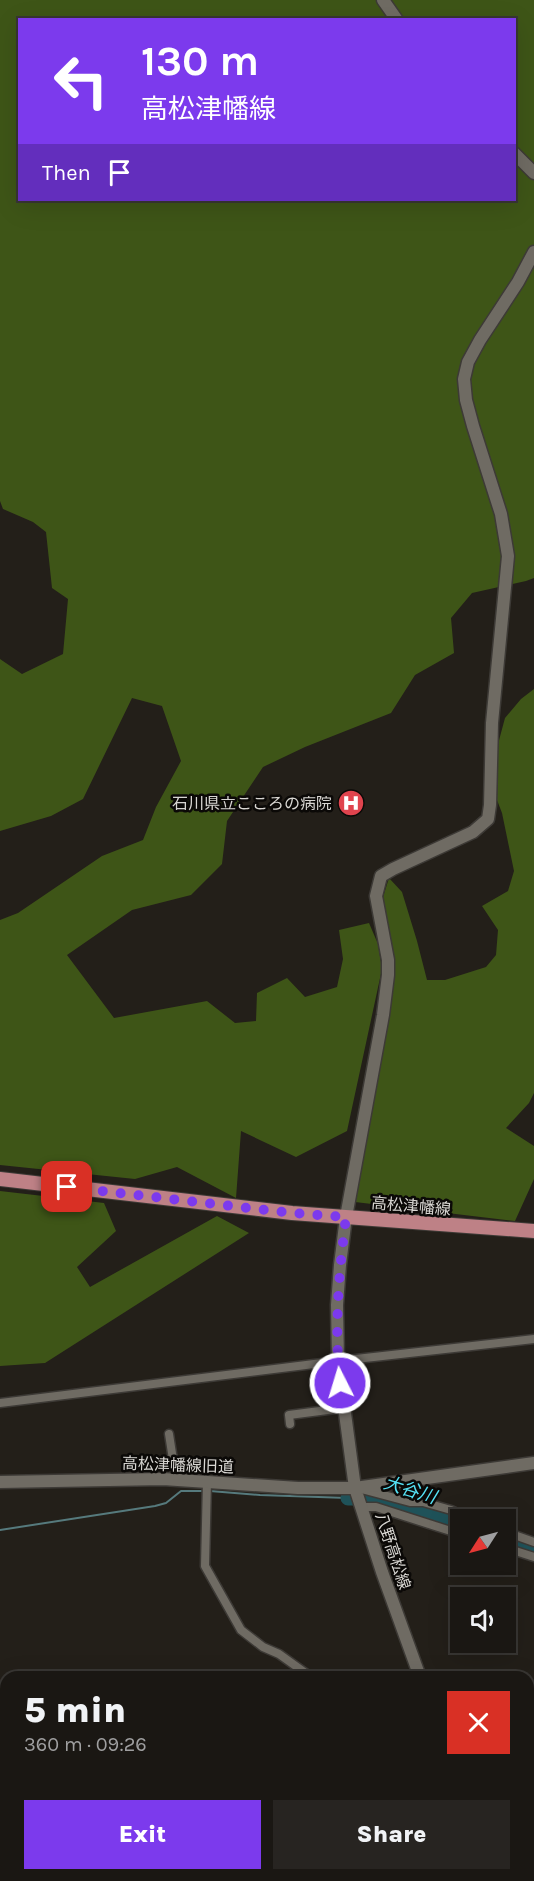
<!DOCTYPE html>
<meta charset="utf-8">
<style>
body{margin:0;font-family:Karla,"Noto Sans JP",sans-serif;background:#272421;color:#f1f3f6;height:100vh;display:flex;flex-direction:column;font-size:22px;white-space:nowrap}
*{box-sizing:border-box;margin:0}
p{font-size:20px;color:#9f9fa0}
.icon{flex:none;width:33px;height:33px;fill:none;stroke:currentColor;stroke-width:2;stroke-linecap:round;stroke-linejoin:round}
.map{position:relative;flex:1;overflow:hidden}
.side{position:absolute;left:0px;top:1671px;width:534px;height:210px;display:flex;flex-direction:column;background:#1a1713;border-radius:18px 18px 0 0;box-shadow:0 6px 24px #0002,0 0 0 2px #383633}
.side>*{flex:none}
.guide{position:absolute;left:18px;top:18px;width:498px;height:183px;border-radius:0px;box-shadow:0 6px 24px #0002,0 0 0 2px #383633;background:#7c3aed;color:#fff;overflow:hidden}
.needle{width:39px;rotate:234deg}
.fabs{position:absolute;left:450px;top:1509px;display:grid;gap:12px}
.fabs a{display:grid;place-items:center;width:66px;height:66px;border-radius:0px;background:#1a1713;box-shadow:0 6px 24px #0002,0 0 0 2px #383633;font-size:30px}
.pin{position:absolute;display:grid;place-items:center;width:51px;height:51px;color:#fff;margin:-26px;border-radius:12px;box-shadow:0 3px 9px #0006}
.me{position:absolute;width:66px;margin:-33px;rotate:355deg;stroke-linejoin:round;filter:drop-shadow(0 0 4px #0008)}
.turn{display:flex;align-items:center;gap:21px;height:126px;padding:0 24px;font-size:27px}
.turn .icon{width:78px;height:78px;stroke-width:2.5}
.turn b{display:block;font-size:42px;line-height:51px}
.then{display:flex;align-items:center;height:57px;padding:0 24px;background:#0003;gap:12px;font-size:22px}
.round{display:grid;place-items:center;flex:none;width:63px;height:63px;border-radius:0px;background:#272421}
.head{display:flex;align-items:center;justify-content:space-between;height:102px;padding:0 24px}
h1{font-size:36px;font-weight:800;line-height:45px}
.primary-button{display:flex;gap:12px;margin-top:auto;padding:12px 24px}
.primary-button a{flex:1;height:69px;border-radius:0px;background:#7c3aed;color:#fff;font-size:24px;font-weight:800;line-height:69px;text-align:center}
.primary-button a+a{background:#272421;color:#f1f3f6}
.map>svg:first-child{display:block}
.forest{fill:#3e5517;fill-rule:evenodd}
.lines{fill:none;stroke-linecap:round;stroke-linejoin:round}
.stream{stroke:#567a7d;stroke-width:2}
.river{stroke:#1f5259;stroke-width:15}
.street-casing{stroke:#3d3a36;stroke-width:11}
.secondary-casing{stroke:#3d3a36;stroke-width:15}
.primary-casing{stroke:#3d3a36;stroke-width:16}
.street{stroke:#6f6b63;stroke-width:8}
.secondary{stroke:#6f6b63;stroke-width:12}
.primary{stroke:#be8186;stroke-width:14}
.rail{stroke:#7d7a75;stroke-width:2;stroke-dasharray:8 8;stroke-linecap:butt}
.route{stroke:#7c3aed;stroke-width:10;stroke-dasharray:0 18}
.labels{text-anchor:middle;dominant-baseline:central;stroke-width:5;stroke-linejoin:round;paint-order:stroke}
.poi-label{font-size:16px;fill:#d8d6d2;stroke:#0b0907;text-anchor:end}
.street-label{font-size:16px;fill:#d8d6d2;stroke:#0b0907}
.water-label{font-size:18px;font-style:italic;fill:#55e2f5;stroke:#0b0907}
</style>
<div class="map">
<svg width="534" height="1881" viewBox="0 0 534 1881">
<rect width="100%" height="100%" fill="#231f19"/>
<!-- forest -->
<path class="forest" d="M0,0h534v578l-8,3 -54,12 -21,25 3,35 -39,22 -24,38 -86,34 -42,20 -36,54 -5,43 -31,31 -59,15 -65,45 47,63 93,-17 28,22 21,-2 1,-28 30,-15 18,19 32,-10 6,-28 -4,-29 30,-7 9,21 4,25 -35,162 -51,26 -55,-26 -5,67 -59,-31 -42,12 -135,-14v-245l18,-7 84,-57 41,-16 13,-33 25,-46 -19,-55 -30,-8 -49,101 -32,17 -51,15v-172l22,15 41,-20 5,-55 -16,-11 -6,-56 -13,-10 -30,-13 -3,-8zM20,20h494v180h-494z
M534,689v404l-5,10 -23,25 28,18v33l-19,42 -160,-19 28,-170 4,-107 -4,-28 6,-19 13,14 15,49 10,39h18l41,-13 10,-12 2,-25 -16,-24 26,-15 6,-20 -12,-58 -5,-13 1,-56 7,-26 16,-19z
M0,1191l104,12 12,28 -39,36 13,20 127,-71 32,17 -204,130 -45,3z
M6,1830v30l-6,6v-35z"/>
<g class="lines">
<!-- stream -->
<path class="stream" d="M210,1491l50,4 88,3
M0,1530l155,-24 11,-3 15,-12h23"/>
<!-- river -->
<path class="river" d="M348,1498h23l89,27
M506,1540l28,9"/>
<defs>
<path id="street" d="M0,1403l338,-42 196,-22
M290,1424l-1,-9 54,-7
M169,1434l7,45
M207,1481l-2,85 36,64 22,17 16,7 32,23
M365,1490l45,12h13l28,8 20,10
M361,1507h15l84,27
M506,1532l28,10
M506,1548l28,9
M528,1775h6
M109,1875l4,6
M229,1875l2,6
M264,1875l2,6
M324,1881l26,-6"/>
<path id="secondary" d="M383,0l14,20
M514,153l20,20
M0,1482l163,-3 135,9h57l179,-25
M420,1677l-38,-105 -27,-84 -17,-127 -1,-56 3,-40 6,-48 37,-202 5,-40v-15l-12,-64 5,-20 12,-7 80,-37 15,-13 2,-14 2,-82 16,-167 -7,-42 -28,-88 -7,-26 -2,-21 4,-17 12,-22 38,-58 16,-30
M481,1875l2,6
M533,1881h1"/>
<path id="primary" d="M0,1179l292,34 242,18"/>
</defs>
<!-- street casing -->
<use href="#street" class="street-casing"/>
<!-- secondary casing -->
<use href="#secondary" class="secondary-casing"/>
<!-- primary casing -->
<use href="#primary" class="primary-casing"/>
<!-- street -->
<use href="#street" class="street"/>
<!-- secondary -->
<use href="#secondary" class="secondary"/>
<!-- primary -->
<use href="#primary" class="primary"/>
<!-- rail -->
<path class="rail" d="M528,1752l6,-1
M0,1823h6"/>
</g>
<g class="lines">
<!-- route -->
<path class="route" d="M67,1187l225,26 54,4c-7,55 -12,110 -6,166"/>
</g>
<!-- icons -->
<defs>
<symbol id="hospital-disc" viewBox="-11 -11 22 22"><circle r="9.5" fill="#e0444e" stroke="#0b0907"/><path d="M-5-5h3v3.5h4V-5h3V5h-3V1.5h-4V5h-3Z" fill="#fff"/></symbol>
</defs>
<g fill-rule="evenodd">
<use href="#hospital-disc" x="336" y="788" width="30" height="30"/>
</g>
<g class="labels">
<!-- poi labels -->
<g class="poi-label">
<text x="332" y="803">石川県立こころの病院</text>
</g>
<!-- street labels -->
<g class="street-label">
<text transform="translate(411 1206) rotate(5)">高松津幡線</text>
<text transform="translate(178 1465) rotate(2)">高松津幡線旧道</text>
<text transform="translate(393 1551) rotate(72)">八野高松線</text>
</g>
<!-- water labels -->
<g class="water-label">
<text transform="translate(410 1490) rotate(17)">大谷川</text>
</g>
</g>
</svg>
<div class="fabs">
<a><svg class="needle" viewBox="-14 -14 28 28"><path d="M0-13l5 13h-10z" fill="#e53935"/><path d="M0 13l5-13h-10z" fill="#9f9fa0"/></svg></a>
<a><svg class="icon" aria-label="sound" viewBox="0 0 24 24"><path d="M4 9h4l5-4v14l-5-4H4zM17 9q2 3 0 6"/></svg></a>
</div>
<div class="pin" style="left:67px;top:1187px;background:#d93025"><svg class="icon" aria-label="arrive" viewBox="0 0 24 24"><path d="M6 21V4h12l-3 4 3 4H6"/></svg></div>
<svg class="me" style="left:340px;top:1383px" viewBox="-20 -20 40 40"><circle r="17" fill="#7c3aed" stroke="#fff" stroke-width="3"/><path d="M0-11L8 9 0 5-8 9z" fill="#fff"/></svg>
<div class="guide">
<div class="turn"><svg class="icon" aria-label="left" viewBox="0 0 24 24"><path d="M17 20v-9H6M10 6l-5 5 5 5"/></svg><div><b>130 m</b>高松津幡線</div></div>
<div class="then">Then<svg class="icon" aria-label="arrive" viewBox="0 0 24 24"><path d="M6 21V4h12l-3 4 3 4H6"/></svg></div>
</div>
<section class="side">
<div class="head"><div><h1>5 min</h1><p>360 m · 09:26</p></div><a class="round" style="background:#d93025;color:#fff"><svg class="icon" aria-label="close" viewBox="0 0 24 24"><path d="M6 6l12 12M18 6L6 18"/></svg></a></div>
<div class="primary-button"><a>Exit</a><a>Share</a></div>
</section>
</div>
